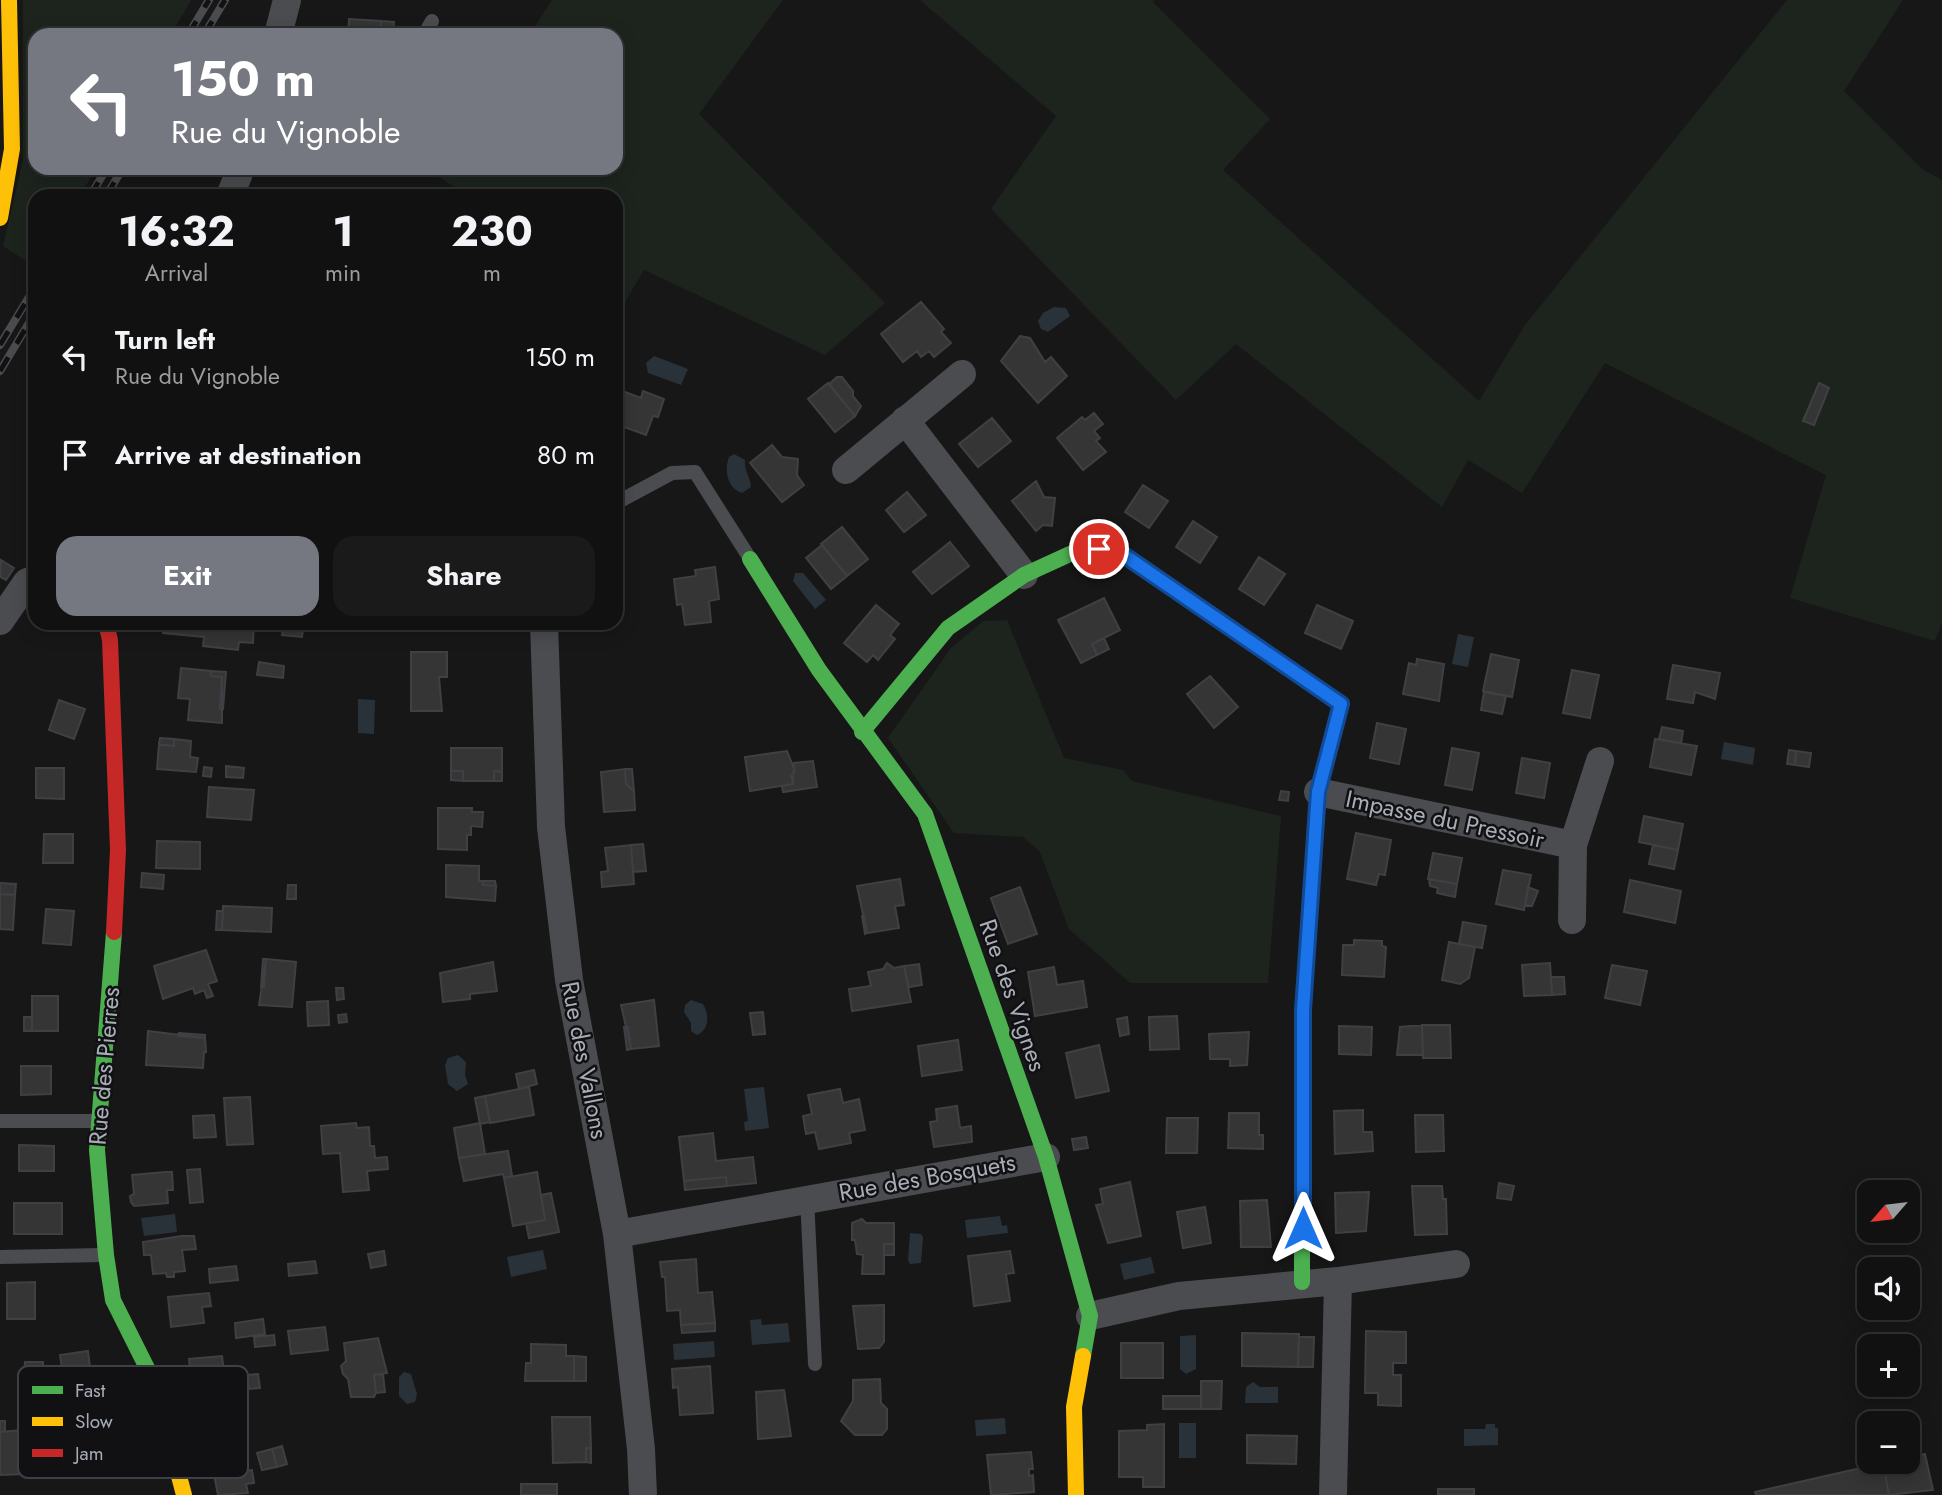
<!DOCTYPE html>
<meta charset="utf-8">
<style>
body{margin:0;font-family:Jost,sans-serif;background:#1a1a1a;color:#f1f3f6;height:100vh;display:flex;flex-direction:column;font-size:26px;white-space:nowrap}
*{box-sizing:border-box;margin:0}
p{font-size:23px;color:#9c9d9f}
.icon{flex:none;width:38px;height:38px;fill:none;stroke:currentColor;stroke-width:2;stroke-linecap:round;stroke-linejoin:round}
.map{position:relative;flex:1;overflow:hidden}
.sheet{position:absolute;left:28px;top:189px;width:595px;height:441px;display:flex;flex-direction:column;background:#111;border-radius:21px;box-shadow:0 4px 18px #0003,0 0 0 2px #303131}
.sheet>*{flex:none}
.top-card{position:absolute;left:28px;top:28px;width:595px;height:147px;border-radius:21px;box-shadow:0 4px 18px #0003,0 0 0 2px #303131;background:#757880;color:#fff;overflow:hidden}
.needle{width:46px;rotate:242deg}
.fabs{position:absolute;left:1857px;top:1180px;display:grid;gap:14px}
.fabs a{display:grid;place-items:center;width:63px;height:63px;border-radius:14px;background:#111;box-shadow:0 4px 18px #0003,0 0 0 2px #303131;font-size:35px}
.pin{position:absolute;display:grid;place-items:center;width:60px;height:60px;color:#fff;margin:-30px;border:4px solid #fff;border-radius:50%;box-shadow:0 2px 7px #0007}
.me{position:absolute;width:77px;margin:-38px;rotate:0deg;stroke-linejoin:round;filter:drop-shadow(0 0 5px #0008)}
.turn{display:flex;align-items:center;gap:24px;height:147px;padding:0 28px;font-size:32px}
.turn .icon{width:91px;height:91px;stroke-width:2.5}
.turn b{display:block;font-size:49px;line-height:60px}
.eta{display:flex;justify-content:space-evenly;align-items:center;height:119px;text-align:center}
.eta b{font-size:42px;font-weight:700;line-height:49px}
.cta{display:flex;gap:14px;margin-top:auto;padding:14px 28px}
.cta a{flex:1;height:80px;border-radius:21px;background:#757880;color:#fff;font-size:28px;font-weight:700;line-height:80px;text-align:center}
.cta a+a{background:#1a1a1a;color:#f1f3f6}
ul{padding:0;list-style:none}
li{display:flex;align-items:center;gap:21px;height:98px;padding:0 28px}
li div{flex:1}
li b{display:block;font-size:26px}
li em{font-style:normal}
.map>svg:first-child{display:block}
.green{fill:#1d241e}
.water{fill:#2a3239}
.building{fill:#353536;stroke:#3f4043;stroke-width:2}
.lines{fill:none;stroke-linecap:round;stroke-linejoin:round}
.lane{stroke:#4b4c50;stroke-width:14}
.street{stroke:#4b4c50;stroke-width:28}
.fast{stroke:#4caf50;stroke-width:16}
.slow{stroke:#ffc107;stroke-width:16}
.jam{stroke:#c62828;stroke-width:16}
.rail-casing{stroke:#4b4c4f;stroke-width:8}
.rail{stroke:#111113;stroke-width:5;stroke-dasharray:16;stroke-linecap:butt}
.route-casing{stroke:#114b97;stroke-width:18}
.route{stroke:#1a73e8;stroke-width:12}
.labels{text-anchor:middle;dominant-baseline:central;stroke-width:5;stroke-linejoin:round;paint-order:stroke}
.street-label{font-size:24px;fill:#a8adb8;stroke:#111113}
.key{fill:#111113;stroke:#3e4045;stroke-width:2}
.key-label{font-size:19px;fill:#a8adb8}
</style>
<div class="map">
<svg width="1942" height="1495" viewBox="0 0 1942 1495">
<rect width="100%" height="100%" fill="#171717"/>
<!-- green -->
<path class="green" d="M23,0h168l-20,35h-136v133h61l-16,28h-45v62l-4,6 -28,-18 20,-86z
M552,0h231l-84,114 186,189 -60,52 -181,-85 -28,47v-121h-148l-34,-22 4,-6h178v-133h-87z
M920,0h234l-1,2 117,117 -47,51 256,231 46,-76 262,-325h116l-59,91 78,78 20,11v442l-7,19 -145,-43 36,-123 -221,-112 -83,130 -54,-33 -26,47 -206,-163 -60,56 -185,-191 65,-93z
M1007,620l57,138 59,12 9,11 149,35 -13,167h-138l-61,-54 -29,-77 -17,-15 -69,-4 -66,-95 63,-90 32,-27z"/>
<!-- water -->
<path class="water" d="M1054,307l12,1 4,8 -22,16 -7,-3 -3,-8 5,-8z
M654,356l34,13 -7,16 -33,-12 -2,-10z
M734,454l11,6c-1,11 5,16 6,27l-9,6c-15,-5 -18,-23 -13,-36z
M795,573h8l23,27 -11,9 -22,-28z
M1458,634l16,3 -6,30 -16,-3z
M358,699l17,1 -1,34 -16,-1z
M1724,742l31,6 -2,17 -32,-6z
M691,1000l12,4c6,10 7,25 -6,31l-6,-4v-8l-7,-11 1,-7z
M458,1055l8,7 -1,13 3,9 -11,7 -9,-7 -3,-19 3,-7z
M764,1087l5,41 -24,3 -1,-9 4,-1 -4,-32z
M175,1214l2,18 -33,4 -3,-18z
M1000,1216l2,10 5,-1 1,8 -41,5 -2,-18z
M910,1233l11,1 2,3 -2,26 -11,1 -2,-4z
M543,1250l4,19 -36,8 -4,-20z
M1151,1257l4,16 -31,7 -4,-16z
M761,1319l1,6 26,-2 2,19 -38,3 -2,-25z
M1196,1335v34l-10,5 -6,-5v-33z
M714,1341l1,16 -41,3 -1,-16z
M404,1372l7,2 6,20 -2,8 -8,2 -8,-8v-19z
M1253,1382l7,5h18v16h-33l1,-16z
M1005,1418l1,16 -30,2 -1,-16z
M1179,1423h17v35h-17z
M1486,1424h9v4h3v17l-34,1v-17h21z"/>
<!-- building -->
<path class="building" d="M349,19l32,2 -1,14h-32z
M381,21l13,1 -1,13h-13z
M921,302l23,27 -3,3 10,11 -17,14 -5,-6 -8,6 -4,-6 -14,11 -22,-28z
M1020,336l10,2 15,24 6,-5 16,19 -29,27 -37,-42z
M837,377h5l11,14v5l8,10 -6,10 -26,-32z
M828,383l27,33 -20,16 -27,-33z
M1819,383l10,5 -15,37 -11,-4z
M617,389l24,9 2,-7 21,8 -6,18 -5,-1 -7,19 -30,-11z
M1094,413l9,11 -9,7 6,7 -4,3 10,11 -23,18 -26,-32 25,-21 3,3z
M992,418l19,23 -33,26 -19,-23z
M616,424l7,2 -3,9 -4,-2z
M772,445l10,12 16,2 -1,16 7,10 -22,17 -32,-39z
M1036,481l8,16 11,1 -3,28 -9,-1 -7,6 -24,-30z
M1143,485l25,16 -19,27 -24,-16z
M907,492l19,23 -22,17 -18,-22z
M1193,521l24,16 -17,26 -24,-16z
M842,527l26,32 -21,17 -26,-32z
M950,542l19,24 -37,28 -19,-22z
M822,545l25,31 -16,13 -25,-31z
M1259,557l26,17 -21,31 -25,-16z
M1,560l13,8 -8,12 -6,-3z
M715,567l4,32 -10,2 2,21 -26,3 -3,-21 -5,1 -3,-26 22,-3 -1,-6z
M1104,598l16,32 -28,14 5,11 -16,8 -23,-43z
M876,605l23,19 -9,11 5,4 -17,21 -5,-5 -6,7 -23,-19z
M1317,605l36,16 -12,28 -36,-16z
M164,623h90l-1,20 -14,-1 -1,8 -35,-4 1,-9 -41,-4z
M284,623h20l-2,14 -20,-2z
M1104,638l5,11 -12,6 -5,-11z
M411,652h36v25h-8l3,34h-31z
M1491,654l28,6 -7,37 -29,-6z
M1417,659l27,5 -5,37 -36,-7 6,-31 7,2z
M259,662l25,4 -1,12 -26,-3z
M1673,665l47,8 -5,26 -20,-7 -2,11 -26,-4z
M181,668l30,3v5l11,1v46l-34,-3 2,-21 -12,-1z
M1572,670l27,5 -9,43 -27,-5z
M211,671l15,1 -3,37h-3l2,-32 -11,-1z
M1210,676l28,31 -24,21 -27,-34z
M1484,692l22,4 -4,18 -21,-4z
M59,700l26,9 -11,30 -25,-9z
M1377,723l29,6 -7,35 -29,-6z
M1662,727l21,4 -2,12 -22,-4z
M160,738l14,1v7l-15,-2z
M174,739l17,2 -1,16 8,1 -2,14 -39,-3 2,-25 15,2z
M1655,739l42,7 -6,29 -41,-8z
M451,748h51v24l-8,-1v10h-31v-10h-12z
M1452,748l27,5 -7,37 -27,-5z
M1789,750l7,1 -1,14 -8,-1z
M787,751l8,20 -4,4 2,9 -43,7 -5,-34z
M1796,751l15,2 -2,14 -14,-2z
M1522,758l28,5 -6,35 -28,-5z
M813,761l4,26 -34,5 -1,-6 11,-2 1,-21z
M226,766l18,2 -1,10 -17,-1z
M204,767l8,1 -1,9 -8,-1z
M36,768h28v31l-28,-1z
M625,769h7l2,22 -8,-7z
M625,769l1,15 8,7 1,19 -31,2 -3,-40z
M451,771h12v10l-12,-1z
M494,771l8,1v9h-8z
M209,787l45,3 -3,30 -44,-3z
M1281,791l8,1 -1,9 -9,-1z
M438,808h34v4h11l-1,15 -11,-1v9h-4v15l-29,-1z
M1644,816l39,8 -5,26 -39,-8z
M1356,833l35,7 -6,35 -6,-1 -3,11 -29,-6z
M44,834h29v29h-30z
M157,841l43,1v27l-44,-1z
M643,844l3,27 -13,1 -2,-27z
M631,845l3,39 -32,3 -1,-15 7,-1 -3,-23z
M1653,845l25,5 -4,19 -25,-5z
M1433,853l29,5 -5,26 -29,-5z
M446,865l33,1v15h4v4l13,1 -1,15 -49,-4z
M1503,870l28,5 -7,35 -28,-6z
M142,873l22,2 -1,14 -22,-2z
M900,879l4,26 -9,1 4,22 -32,5 -10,-47z
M1429,879l28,5 -2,13 -18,-4 1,-5 -8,-2z
M1630,880l51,11 -6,32 -51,-11z
M483,881h12l1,5 -13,-1z
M0,883l16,1 -1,11 -15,-1z
M288,885h8v14h-9z
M1020,887l17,47 -29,10 -17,-46z
M1528,887l10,4 -6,15 -7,-1z
M0,894l15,1 -2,35 -13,-1z
M223,906l49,2 -1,24 -49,-2z
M46,909l28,2 -3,34 -28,-2z
M217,911h6l-1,19h-6z
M864,915l3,18 -2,1 -3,-18z
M1463,922l23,4 -4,22 -23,-4z
M1354,940l28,1v5l4,1 -2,30 -42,-2 1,-30h11z
M1449,942l26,5 -6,31 -9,6 -18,-4z
M206,950l11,31 -9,3 5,12 -6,2 -3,-8 -9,4 -2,-6 -30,11 -9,-33z
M263,959h3l-2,28h-3z
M266,959l30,3 -4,45 -33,-2z
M493,962l4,29 -27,3v5l-27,3 -3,-29z
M887,963l7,5 10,-2 7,36 -59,9 -3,-22 22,-3 -3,-14 15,-3z
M1550,963l2,32 -28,1 -2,-31z
M919,964l3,21 -13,2 -5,-21z
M1612,965l35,6 -7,34 -35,-7z
M1054,967l3,18 26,-4 4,26 -52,9 -7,-44z
M1551,977h13l1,17 -13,1z
M336,988h7l1,11 -7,1z
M32,996h26v35h-26z
M654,1000l5,46 -28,3 -10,-44z
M328,1001l1,24 -21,1 -1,-24z
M763,1012l2,22 -12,1 -3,-22z
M346,1014l1,8 -8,1 -1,-8z
M1177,1016l2,33 -29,1 -1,-33z
M24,1017h8v14h-8z
M1127,1017l2,17 -9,2 -3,-17z
M1422,1025l1,30h-26l3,-28z
M1422,1025h28l1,33h-28z
M1339,1026l33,1 -1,28 -32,-1z
M624,1027h4l3,22 -4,1z
M148,1031l57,7 1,14h-2l-1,16 -57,-3z
M1249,1032l-2,33 -17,1v-7h-20l-1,-25z
M179,1033l26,2v3l-26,-2z
M958,1040l4,30 -40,6 -4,-30z
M1099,1045l10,46 -33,7 -10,-45z
M21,1066h30v28l-30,1z
M534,1070l3,14 -18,5 -3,-15z
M529,1087l5,28 -44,8 -5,-27z
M840,1089l3,14 16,-4 6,31 -16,3 2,10 -32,6 -4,-17 -9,2 -3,-18 9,-2 -4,-19z
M485,1096l5,26 -10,2 -5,-26z
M250,1097l3,47 -26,1 -3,-47z
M957,1106l3,22 11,-2 1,16 -38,5 -4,-25 7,-1 -1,-12z
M1363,1110v22h9l1,19 -38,3 -1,-43z
M1229,1113h30v22h4v14l-35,-1z
M214,1115l2,22 -22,1 -1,-22z
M1415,1115h28l1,36 -28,1z
M1167,1118h31l-1,35h-31z
M356,1123l1,5 12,-1 1,19h4l1,12 12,-1 1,12 -21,2 2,19 -26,2 -3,-39 -17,1 -2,-28z
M480,1123l5,31 -26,4 -5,-30z
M713,1133l3,28 37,-4 3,26 -29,3 -1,-9 -42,4 -5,-44z
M1086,1137l2,11 -14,2 -2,-11z
M19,1145l35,1v25h-35z
M508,1151l4,25 -8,2 -1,-4 -39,7 -5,-23z
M200,1169l3,33 -13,1 -3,-33z
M166,1172h6l1,18h-6l1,13 -34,3 -3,-4 -1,-6 4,-2 -2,-19z
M537,1172l8,48 -32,6 -9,-48z
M726,1177l1,9 -42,4 -1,-9z
M1130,1182l11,54 -33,7 -12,-38 7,-1 -3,-15z
M1499,1183l15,3 -3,14 -14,-2z
M1412,1186h30l1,13h3l1,35 -32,1z
M1369,1192l-3,39 -30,2 -1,-40z
M551,1193l8,39 -30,6 -3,-15 19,-3 -4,-25z
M1267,1200l4,47h-30l-1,-46z
M14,1203h48v31h-48z
M1205,1207l6,36 -28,5 -6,-36z
M862,1219l4,4h28v21h-10v30h-22l1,-19 -6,-1 -2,-14h-3v-17z
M181,1236h13l2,13 -14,1 3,21 -11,1v5h-7l-1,-4 -13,1 -2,-19h-7l-1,-13z
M884,1244h10v11h-10z
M384,1251l2,14 -15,3 -3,-14z
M1010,1251l4,22 -8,1 4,27 -36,5 -6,-50z
M696,1259l2,34 14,-1 3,31 -34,2 -1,-15 -13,1 -2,-34h-3l-2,-15z
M315,1261l2,12 -28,3 -1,-12z
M236,1266l2,14 -28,3 -1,-14z
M35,1282v37h-28v-36z
M209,1293l2,13 -9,1 2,16 -33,4 -3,-30z
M884,1305v37l-5,6 -21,1 -5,-43z
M263,1319l2,15 -29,4 -1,-15z
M715,1323v8l-33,2 -1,-8z
M325,1327l3,23 -37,4 -3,-23z
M1366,1331l40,1v31h-13v12h8v31l-23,-1v-12h-13z
M1242,1333l57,1 -1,33 -56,-1z
M274,1335l1,10 -20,2 -1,-10z
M1299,1337h15l-1,30h-15z
M378,1338l9,35 -13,2 2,18 -2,4h-23l-3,-18 -5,-5 -2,-8 5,-5 -2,-18z
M1121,1343h42v35h-42z
M531,1344l35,1v11h8v25h-49l1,-18h5z
M88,1351l4,33 -27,4 -5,-33z
M222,1356l2,16 7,-1 2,15 -41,4 -3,-31z
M574,1356l12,1v24h-12z
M25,1362h18v15l-19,-1z
M710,1366l3,47 -33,2 -2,-28 -5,1 -1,-19z
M258,1374l2,14 -11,1 -2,-14z
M383,1374l2,18 -9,1 -2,-18z
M880,1379l1,24 6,6v20l-5,6h-27l-14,-14 12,-20v-21z
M1201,1381h21l-1,28h-20z
M784,1390l7,46 -33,3 -2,-47z
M1163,1396h38v13h-38z
M552,1417h38l1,31h-5v14l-33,1z
M0,1421h5v10l-5,1z
M1164,1424v63h-21v-10h-24v-46l28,-1v-5z
M22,1430l2,44 -24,1v-43z
M1247,1435l50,1 -1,28 -49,-1z
M282,1446l5,18 -10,3 -5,-18z
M586,1448h5v15l-5,-1z
M272,1449l5,18 -15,3 -5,-17z
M1031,1452l2,17h-4v7l4,-1 1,17 -43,3 -4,-40z
M1925,1454l8,36 -44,5 -6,-32 25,-2v-3z
M241,1459l3,12 8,-1 2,13 -8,1 2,9 -30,2 -6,-31z
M1883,1463l6,32h-133l-1,-3z
M521,1484h36v11h-36z
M1438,1489h36v6h-36z"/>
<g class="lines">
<!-- lane -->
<path class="lane" d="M424,35l8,-14
M616,503l56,-30 23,-1 54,85
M0,1121h97
M807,1198l8,166
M0,1257l104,-2"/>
<!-- street -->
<path class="street" d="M278,35l9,-35
M230,196l11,-28
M905,420l119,155
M846,470l116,-96
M0,621l27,-39 8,-3
M544,623l7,204 18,153 48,254 24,215 2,46
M1318,792l255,53 -1,75
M1573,845l27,-84
M617,1234l429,-77
M1090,1316l89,-20 159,-15 118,-17
M1333,1495l5,-214"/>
<!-- fast -->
<path class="fast" d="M750,559l69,111 106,144 121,343 44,159 -7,40
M862,732l86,-104 76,-53 59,-27 32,1 226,155 -23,88 -10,145
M114,932l-17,218 9,105 7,45 43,86 3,14
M1302,1282v-104"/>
<!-- slow -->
<path class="slow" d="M0,218l12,-69 -3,-149
M159,1400l25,95
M1076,1495l-2,-88 9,-51"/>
<!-- jam -->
<path class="jam" d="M106,623l4,17 8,210 -4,82
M1302,1178l1,-168 5,-73"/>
<defs>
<path id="rail" d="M188,35l21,-35
M204,35l21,-35
M90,196l17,-28
M106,196l17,-28
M0,345l35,-58
M0,371l35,-58"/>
</defs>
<!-- rail casing -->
<use href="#rail" class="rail-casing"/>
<!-- rail -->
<use href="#rail" class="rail"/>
</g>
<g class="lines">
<defs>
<path id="route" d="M1099,549h16l226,155 -23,88 -15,218v218"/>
</defs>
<!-- route casing -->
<use href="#route" class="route-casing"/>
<!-- route -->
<use href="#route" class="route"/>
</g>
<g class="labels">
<!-- street labels -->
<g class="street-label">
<text transform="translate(1445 819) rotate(12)">Impasse du Pressoir</text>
<text transform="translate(1013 995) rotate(71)">Rue des Vignes</text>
<text transform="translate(585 1060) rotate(79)">Rue des Vallons</text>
<text transform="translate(104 1066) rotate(-85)">Rue des Pierres</text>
<text transform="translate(927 1177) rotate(-10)">Rue des Bosquets</text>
</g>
</g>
<!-- legend -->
<rect x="18" y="1366" width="230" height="112" rx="10" class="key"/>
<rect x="32" y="1386" width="31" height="8" fill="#4caf50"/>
<rect x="32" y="1417" width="31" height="9" fill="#ffc107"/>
<rect x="32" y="1449" width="31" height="8" fill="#c62828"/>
<g class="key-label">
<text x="75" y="1397">Fast</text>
<text x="75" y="1428">Slow</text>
<text x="75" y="1460">Jam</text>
</g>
</svg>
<div class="fabs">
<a><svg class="needle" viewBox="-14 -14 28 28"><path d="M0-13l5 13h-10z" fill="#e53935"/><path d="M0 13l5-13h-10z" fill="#9c9d9f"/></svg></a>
<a><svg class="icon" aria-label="sound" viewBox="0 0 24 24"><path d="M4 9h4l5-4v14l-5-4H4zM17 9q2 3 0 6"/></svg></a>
<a>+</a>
<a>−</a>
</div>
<div class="pin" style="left:1099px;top:549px;background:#d93025"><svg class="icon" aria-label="arrive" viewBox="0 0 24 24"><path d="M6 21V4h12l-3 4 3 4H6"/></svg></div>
<svg class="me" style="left:1303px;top:1228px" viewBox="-20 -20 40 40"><path d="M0-17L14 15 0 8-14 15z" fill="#1a73e8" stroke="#fff" stroke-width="4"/></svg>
<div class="top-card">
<div class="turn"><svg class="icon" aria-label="left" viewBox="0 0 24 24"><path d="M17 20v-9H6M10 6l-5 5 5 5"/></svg><div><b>150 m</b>Rue du Vignoble</div></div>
</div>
<section class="sheet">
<div class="eta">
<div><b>16:32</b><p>Arrival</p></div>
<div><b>1</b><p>min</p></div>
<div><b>230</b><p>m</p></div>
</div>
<ul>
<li><svg class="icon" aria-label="left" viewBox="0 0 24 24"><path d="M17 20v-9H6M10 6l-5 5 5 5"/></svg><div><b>Turn left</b><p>Rue du Vignoble</p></div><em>150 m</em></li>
<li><svg class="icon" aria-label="arrive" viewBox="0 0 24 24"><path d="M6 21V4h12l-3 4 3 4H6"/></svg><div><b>Arrive at destination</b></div><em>80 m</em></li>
</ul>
<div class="cta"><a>Exit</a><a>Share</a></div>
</section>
</div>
